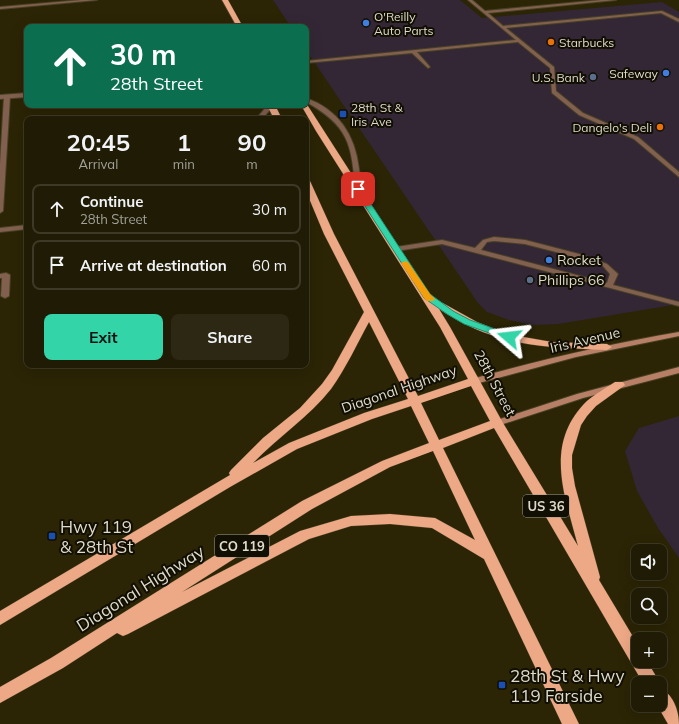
<!DOCTYPE html>
<meta charset="utf-8">
<style>
body{margin:0;font-family:Mulish,sans-serif;background:#2d2813;color:#f1f3f6;height:100vh;display:flex;flex-direction:column;font-size:15px;white-space:nowrap}
*{box-sizing:border-box;margin:0}
p{font-size:13px;color:#a2a19a}
.icon{flex:none;width:22px;height:22px;fill:none;stroke:currentColor;stroke-width:2;stroke-linecap:round;stroke-linejoin:round}
.map{position:relative;flex:1;overflow:hidden}
.side{position:absolute;left:24px;top:116px;width:285px;height:252px;display:flex;flex-direction:column;background:#201b04;border-radius:8px;box-shadow:0 4px 16px #0002,0 0 0 1px #3d3926}
.side>*{flex:none}
.hud{position:absolute;left:24px;top:24px;width:285px;height:84px;border-radius:8px;box-shadow:0 4px 16px #0002,0 0 0 1px #3d3926;background:#0b6e4f;color:#fff;overflow:hidden}
.fabs{position:absolute;left:631px;top:544px;display:grid;gap:8px}
.fabs a{display:grid;place-items:center;width:36px;height:36px;border-radius:8px;background:#201b04;box-shadow:0 4px 16px #0002,0 0 0 1px #3d3926;font-size:20px}
.pin{position:absolute;display:grid;place-items:center;width:34px;height:34px;color:#fff;margin:-17px;border-radius:8px;box-shadow:0 2px 6px #0006}
.me{position:absolute;width:44px;margin:-22px;rotate:287deg;stroke-linejoin:round;filter:drop-shadow(0 0 3px #0008)}
.turn{display:flex;align-items:center;gap:14px;height:84px;padding:0 20px;font-size:18px}
.turn .icon{width:52px;height:52px;stroke-width:2.5}
.turn b{display:block;font-size:28px;line-height:34px}
.eta{display:flex;justify-content:space-evenly;align-items:center;height:68px;text-align:center}
.eta b{font-size:24px;font-weight:700;line-height:28px}
.action{display:flex;gap:8px;margin-top:auto;padding:8px 20px}
.action a{flex:1;height:46px;border-radius:8px;background:#33d4a8;color:#111;font-size:16px;font-weight:700;line-height:46px;text-align:center}
.action a+a{background:#2d2813;color:#f1f3f6}
ul{padding:0;list-style:none}
li{display:flex;align-items:center;gap:12px;height:50px;margin:0 8px 6px;padding:0 12px;border:2px solid #3d3926;border-radius:8px}
li div{flex:1}
li b{display:block;font-size:15px}
li em{font-style:normal}
.map>svg:first-child{display:block}
.commercial{fill:#332735}
.lines{fill:none;stroke-linecap:round;stroke-linejoin:round}
.service-casing{stroke:#484124;stroke-width:2}
.minor-casing{stroke:#484124;stroke-width:2}
.secondary-casing{stroke:#484124;stroke-width:2}
.trunk-casing{stroke:#484124;stroke-width:1}
.service{fill:#82604f;fill-rule:evenodd}
.minor{fill:#82604f;fill-rule:evenodd}
.secondary{fill:#b78066;fill-rule:evenodd}
.trunk{fill:#eda886;fill-rule:evenodd}
.route{fill:#33d4a8;stroke:#218a6d}
.slow{fill:#f59e0b}
.shop-dot{fill:#3f7fe0;stroke:#110e03;stroke-width:1.5}
.food-dot{fill:#e8710a;stroke:#110e03;stroke-width:1.5}
.service-dot{fill:#5c6f8a;stroke:#110e03;stroke-width:1.5}
.transit-dot{fill:#1a4fb4;stroke:#110e03;stroke-width:1.5}
.labels{text-anchor:middle;dominant-baseline:central;stroke-width:4;stroke-linejoin:round;paint-order:stroke}
.far-poi-label{font-size:12px;fill:#dfdbc9;stroke:#110e03;text-anchor:start}
.shield{fill:#110e03;stroke:#a19e8e;stroke-width:1}
.shield-label{font-size:13px;font-weight:bold;fill:#dfdbc9}
.poi-label{font-size:14px;fill:#dfdbc9;stroke:#110e03;text-anchor:start}
.street-label{font-size:14px;fill:#dfdbc9;stroke:#110e03}
.near-poi-label{font-size:17px;fill:#dfdbc9;stroke:#110e03;text-anchor:start}
.near-street-label{font-size:17px;fill:#dfdbc9;stroke:#110e03}
</style>
<div class="map">
<svg width="679" height="724" viewBox="0 0 679 724">
<rect width="100%" height="100%" fill="#2b2405"/>
<!-- commercial -->
<path class="commercial" d="M273,0h187l22,18 180,-16 17,10v292l-121,20 -25,1 -24,-5 -22,-8 -9,-9 -172,-253v-23h-15z
M679,416v142l-21,-30 -21,-37 -12,-40 14,-23z"/>
<g class="lines">
<defs>
<path id="service" d="M81,0h16l-97,9v-2z
M468,0h4l13,11 116,-11h15l-128,13 15,13 159,-15 17,8v3l-18,-9 -155,15 48,39 2,24 27,22 55,24 41,35v5l-45,-38 -55,-24 -27,-22 -2,-25 -32,-26 -101,10 13,15 -2,1 -16,-15 -106,10v-2l210,-21z
M7,95l3,2 -7,114 -3,2v-49l4,-67z
M306,98c33,12 49,37 53,71 1,6 3,15 1,21l-2,1 -3,-2c-3,-45 -7,-64 -49,-87z
M268,105h6l-12,14h-6z
M494,237l31,3 58,15 24,9 11,10 -5,11 66,17v4l-237,-62 -46,7 -3,-2 3,-2 46,-7 33,8 8,-8zM494,241l31,3 35,9 43,13 7,8 -3,9 -126,-33 6,-8z
M6,273l4,2 -1,21 -4,2 -4,-2 1,-18h-2v-4z"/>
<path id="minor" d="M27,93v4l-27,2v-4z
M27,225v4l-27,3v-4z"/>
<path id="secondary" d="M679,332v4l-103,21 -101,27 -4,-3 1,-2c68,-19 137,-35 207,-47z
M679,367v6l-96,25 -86,28 -3,-1 -1,-2 1,-2 83,-27z"/>
<path id="trunk" d="M222,0h6l15,27h-6z
M306,103l124,193 47,26 30,12 45,8 55,2 5,3 -5,3c-66,-3 -110,-3 -168,-41l11,18 53,96 75,123c-13,-50 -35,-102 9,-145 8,-7 19,-13 28,-19h8l2,3 -29,21 -9,10 -6,9 -9,30v13l3,18 25,91 -1,3 39,65v16h9l13,22h-17l-149,-255 -51,20 136,276h-17l-78,-165 -52,-31 -42,-4 -39,2 -42,13 -181,95 -5,2 -6,-3 -54,35 -63,35v-16l51,-29 251,-157 80,-40 47,-18 -18,-37 -39,13 -75,30 -67,38 -230,138v-14l230,-136 -1,-2 2,-3 32,-32 37,-30 22,-24 10,-14 32,-58 -40,-78 -18,-43v-12l4,2 24,53 84,162 50,-17 -28,-52 -124,-196 -15,-26h5zM369,322l39,77 -44,14 -75,30 -36,20c25,-26 56,-46 78,-74 15,-21 26,-45 38,-67zM471,386l19,35 -51,19 -18,-37zM433,451l42,89 -40,-22 -45,-4 -39,2 -51,15 -118,61 130,-83 78,-42z
M267,105h8l7,14h-8z
M660,689c13,4 19,22 19,35h-11l-11,-19h3z"/>
</defs>
<!-- service casing -->
<use href="#service" class="service-casing"/>
<!-- minor casing -->
<use href="#minor" class="minor-casing"/>
<!-- secondary casing -->
<use href="#secondary" class="secondary-casing"/>
<!-- trunk casing -->
<use href="#trunk" class="trunk-casing"/>
<!-- service -->
<use href="#service" class="service"/>
<!-- minor -->
<use href="#minor" class="minor"/>
<!-- secondary -->
<use href="#secondary" class="secondary"/>
<!-- trunk -->
<use href="#trunk" class="trunk"/>
</g>
<!-- route -->
<path class="route" d="M358,187l3,2 69,105 23,17 17,9 42,15 1,2 -1,2h-6l-42,-15 -17,-10 -23,-16 -70,-109z"/>
<!-- slow -->
<path class="slow" d="M405,261l3,1 22,32 5,5 -2,2h-6l-3,-3 -23,-35z"/>
<!-- markers -->
<g class="shop-dot">
<circle cx="366" cy="23" r="4"/>
<circle cx="666" cy="73" r="4"/>
<circle cx="549" cy="260" r="4"/>
</g>
<g class="food-dot">
<circle cx="551" cy="42" r="4"/>
<circle cx="660" cy="127" r="4"/>
</g>
<g class="service-dot">
<circle cx="593" cy="77" r="4"/>
<circle cx="530" cy="280" r="4"/>
</g>
<g class="transit-dot">
<rect x="339" y="110" width="8" height="8" rx="2"/>
<rect x="48" y="532" width="8" height="8" rx="2"/>
<rect x="498" y="681" width="8" height="8" rx="2"/>
</g>
<g class="labels">
<!-- far-poi labels -->
<g class="far-poi-label">
<text x="374" y="16">O'Reilly<tspan x="374" dy="14">Auto Parts</tspan></text>
<text x="559" y="42">Starbucks</text>
<text x="658" y="73" text-anchor="end">Safeway</text>
<text x="585" y="77" text-anchor="end">U.S. Bank</text>
<text x="351" y="107">28th St &amp;<tspan x="351" dy="14">Iris Ave</tspan></text>
<text x="652" y="127" text-anchor="end">Dangelo's Deli</text>
</g>
<!-- shield labels -->
<g class="shield">
<rect x="523" y="495" width="46" height="22" rx="3"/>
<rect x="215" y="535" width="54" height="22" rx="3"/>
</g>
<g class="shield-label">
<text x="546" y="506">US 36</text>
<text x="242" y="546">CO 119</text>
</g>
<!-- poi labels -->
<g class="poi-label">
<text x="557" y="260">Rocket</text>
<text x="538" y="280">Phillips 66</text>
</g>
<!-- street labels -->
<g class="street-label">
<text transform="translate(585 340) rotate(-13)">Iris Avenue</text>
<text transform="translate(495 383) rotate(62)">28th Street</text>
<text transform="translate(399 389) rotate(-19)">Diagonal Highway</text>
</g>
<!-- near-poi labels -->
<g class="near-poi-label">
<text x="60" y="526">Hwy 119<tspan x="60" dy="20">&amp; 28th St</tspan></text>
<text x="510" y="675">28th St &amp; Hwy<tspan x="510" dy="20">119 Farside</tspan></text>
</g>
<!-- near-street labels -->
<g class="near-street-label">
<text transform="translate(140 588) rotate(-32)">Diagonal Highway</text>
</g>
</g>
</svg>
<div class="fabs">
<a><svg class="icon" aria-label="sound" viewBox="0 0 24 24"><path d="M4 9h4l5-4v14l-5-4H4zM17 9q2 3 0 6"/></svg></a>
<a><svg class="icon" aria-label="search" viewBox="0 0 24 24"><circle cx="10" cy="10" r="6"/><path d="M15 15l6 6"/></svg></a>
<a>+</a>
<a>−</a>
</div>
<div class="pin" style="left:358px;top:189px;background:#d93025"><svg class="icon" aria-label="arrive" viewBox="0 0 24 24"><path d="M6 21V4h12l-3 4 3 4H6"/></svg></div>
<svg class="me" style="left:509px;top:337px" viewBox="-20 -20 40 40"><path d="M0-17L14 15 0 8-14 15z" fill="#33d4a8" stroke="#fff" stroke-width="4"/></svg>
<div class="hud">
<div class="turn"><svg class="icon" aria-label="ahead" viewBox="0 0 24 24"><path d="M12 20V5M6 11l6-6 6 6"/></svg><div><b>30 m</b>28th Street</div></div>
</div>
<section class="side">
<div class="eta">
<div><b>20:45</b><p>Arrival</p></div>
<div><b>1</b><p>min</p></div>
<div><b>90</b><p>m</p></div>
</div>
<ul>
<li><svg class="icon" aria-label="ahead" viewBox="0 0 24 24"><path d="M12 20V5M6 11l6-6 6 6"/></svg><div><b>Continue</b><p>28th Street</p></div><em>30 m</em></li>
<li><svg class="icon" aria-label="arrive" viewBox="0 0 24 24"><path d="M6 21V4h12l-3 4 3 4H6"/></svg><div><b>Arrive at destination</b></div><em>60 m</em></li>
</ul>
<div class="action"><a>Exit</a><a>Share</a></div>
</section>
</div>
